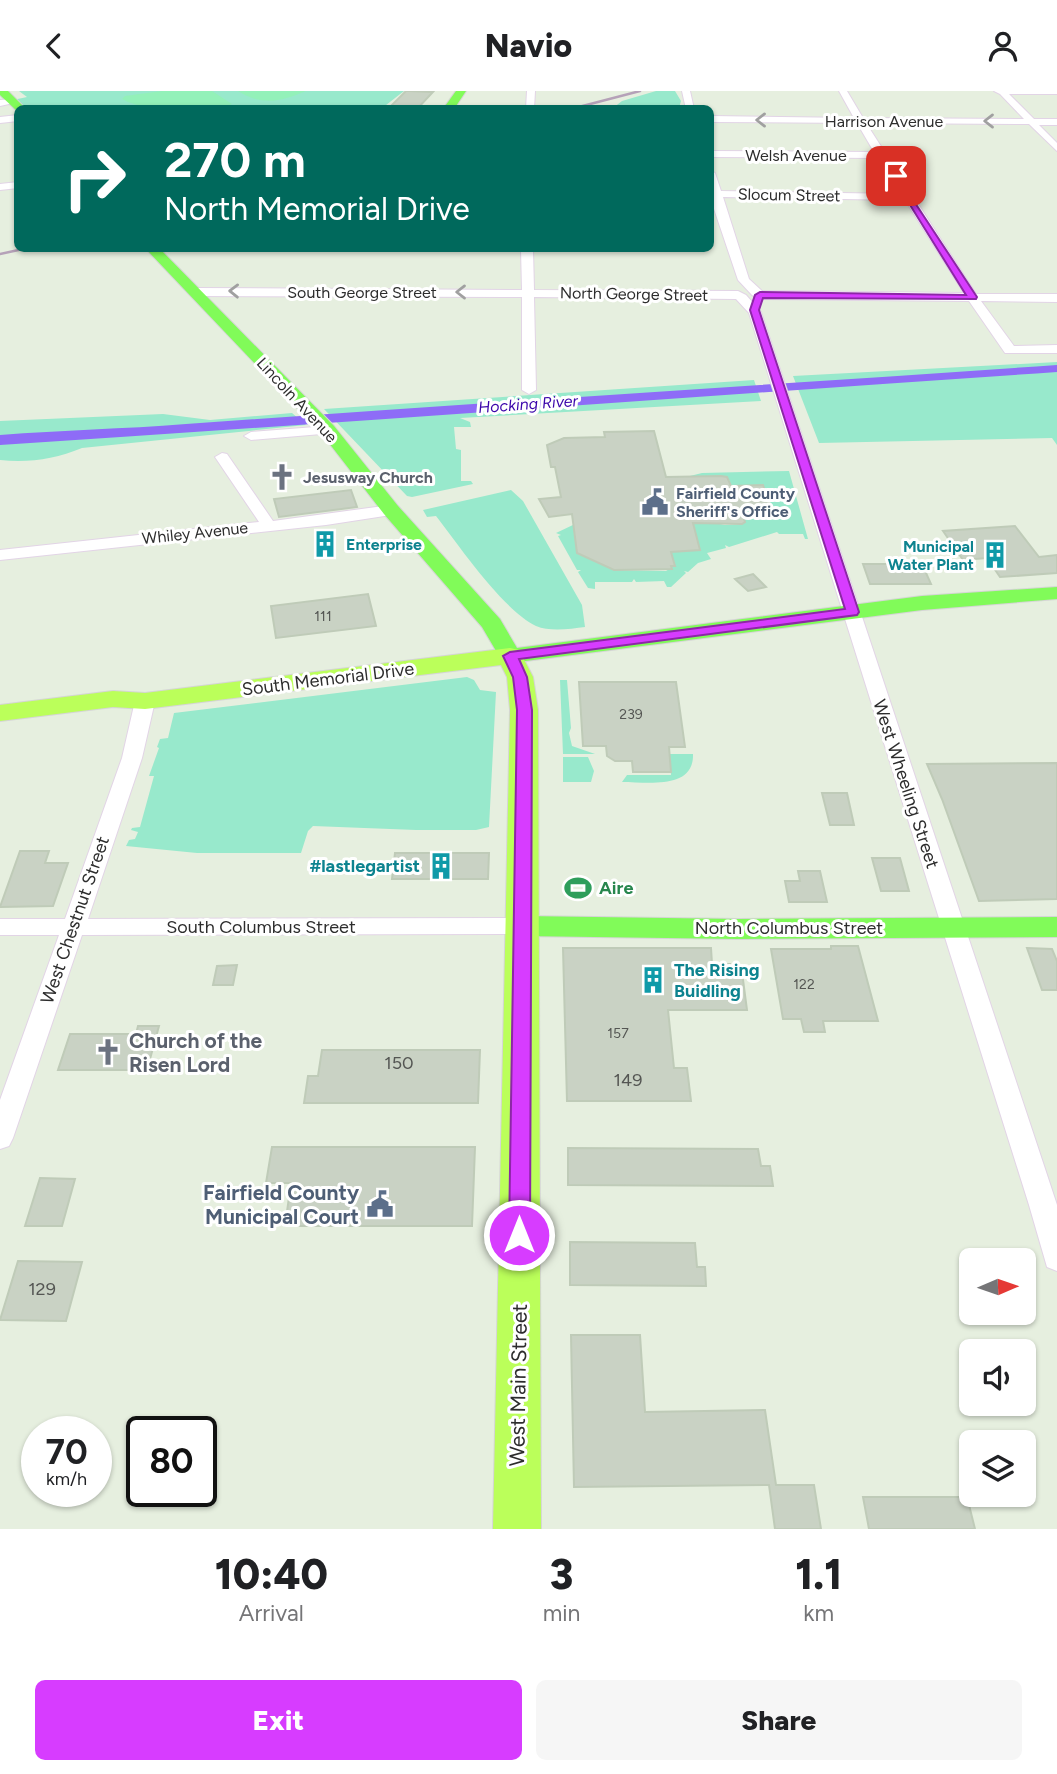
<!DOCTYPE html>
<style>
body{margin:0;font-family:Figtree,sans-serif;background:#f6f6f6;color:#202124;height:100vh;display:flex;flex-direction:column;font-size:26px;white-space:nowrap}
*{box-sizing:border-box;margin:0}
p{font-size:23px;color:#757577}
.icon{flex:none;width:38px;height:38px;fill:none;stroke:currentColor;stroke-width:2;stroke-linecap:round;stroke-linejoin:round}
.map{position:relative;height:1438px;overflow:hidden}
.panel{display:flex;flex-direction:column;background:#fff;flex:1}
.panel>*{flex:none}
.banner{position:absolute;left:14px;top:14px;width:700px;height:147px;border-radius:10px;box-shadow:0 2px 5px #0004;background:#00695c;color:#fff;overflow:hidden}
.needle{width:46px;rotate:88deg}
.tools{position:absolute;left:959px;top:1157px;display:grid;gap:14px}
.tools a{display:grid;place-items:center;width:77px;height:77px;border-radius:10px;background:#fff;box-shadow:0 2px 5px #0004;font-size:35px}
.speed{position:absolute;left:21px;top:1325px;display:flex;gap:14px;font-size:35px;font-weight:700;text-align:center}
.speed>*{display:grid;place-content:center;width:91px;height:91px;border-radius:50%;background:#fff;box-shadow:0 2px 5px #0004;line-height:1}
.speed small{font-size:18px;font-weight:400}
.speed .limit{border:4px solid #111;border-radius:10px;background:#fff;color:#111}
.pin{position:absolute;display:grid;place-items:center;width:60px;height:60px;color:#fff;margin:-30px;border-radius:14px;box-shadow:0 4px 10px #0006}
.me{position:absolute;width:77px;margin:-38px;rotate:0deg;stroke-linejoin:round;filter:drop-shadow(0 0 5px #0008)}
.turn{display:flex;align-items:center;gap:24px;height:147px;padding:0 35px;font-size:32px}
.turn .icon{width:91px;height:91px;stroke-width:2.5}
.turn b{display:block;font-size:49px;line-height:60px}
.eta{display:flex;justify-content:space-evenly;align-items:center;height:119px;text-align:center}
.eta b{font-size:42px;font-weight:800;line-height:49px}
.primary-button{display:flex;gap:14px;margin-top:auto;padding:14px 35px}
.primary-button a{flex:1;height:80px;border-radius:10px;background:#d73cff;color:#fff;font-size:28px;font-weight:800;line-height:80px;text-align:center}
.primary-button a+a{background:#f6f6f6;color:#202124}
header{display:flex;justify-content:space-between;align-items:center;height:91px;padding:0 35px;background:#fff;font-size:32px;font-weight:800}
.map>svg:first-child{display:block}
.green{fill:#98e9cc}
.pitch{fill:#93f1b9}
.water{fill:#8e6cf7}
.building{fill:#c9d2c4;stroke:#bfcbb8;stroke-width:2}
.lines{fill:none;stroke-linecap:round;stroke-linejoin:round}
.minor-casing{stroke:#e2d4e6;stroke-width:2}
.major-casing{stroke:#d5d5d5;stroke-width:2}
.highway-casing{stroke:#d5d5d5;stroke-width:2}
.minor{fill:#fff;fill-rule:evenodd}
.major{fill:#81fb59;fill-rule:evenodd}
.highway{fill:#bbff5a;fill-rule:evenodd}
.rail{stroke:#b5a1b8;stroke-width:2.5}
.oneway{stroke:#a0a0a0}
.route{fill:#d73cff;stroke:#8c27a6;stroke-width:2}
.labels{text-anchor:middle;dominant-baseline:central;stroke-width:6;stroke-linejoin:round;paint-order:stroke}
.number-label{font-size:14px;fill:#545653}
.far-street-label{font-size:16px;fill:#2d2d2d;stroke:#fff}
.far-water-label{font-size:16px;font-style:italic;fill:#3a04aa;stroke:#fff}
.far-worship-label{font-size:16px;font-weight:bold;fill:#5b616d;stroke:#fff;text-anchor:start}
.far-service-label{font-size:16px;font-weight:bold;fill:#4e5e75;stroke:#fff;text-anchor:start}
.far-culture-label{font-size:16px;font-weight:bold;fill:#0d838f;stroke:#fff;text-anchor:start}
.street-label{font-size:18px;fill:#2d2d2d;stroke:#fff}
.culture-label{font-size:18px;font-weight:bold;fill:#0d838f;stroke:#fff;text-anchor:end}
.leisure-label{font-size:18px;font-weight:bold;fill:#27864d;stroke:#fff;text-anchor:start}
.near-number-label{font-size:18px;fill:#545653}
.near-worship-label{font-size:21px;font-weight:bold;fill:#5b616d;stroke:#fff;text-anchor:start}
.near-service-label{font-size:21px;font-weight:bold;fill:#4e5e75;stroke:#fff;text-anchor:end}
.near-street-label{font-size:21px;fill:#2d2d2d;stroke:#fff}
</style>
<header><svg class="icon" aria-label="back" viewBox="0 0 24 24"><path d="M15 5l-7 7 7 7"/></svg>Navio<svg class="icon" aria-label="person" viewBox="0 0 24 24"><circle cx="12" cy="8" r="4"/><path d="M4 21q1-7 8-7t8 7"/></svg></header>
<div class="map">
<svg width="1057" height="1438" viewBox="0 0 1057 1438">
<rect width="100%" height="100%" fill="#e6efdf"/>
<!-- green -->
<path class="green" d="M19,0h385l-23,18h-360l-8,-9 14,-3z
M656,0h19l6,10 -2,7h-66l9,-7z
M1057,271v83l-5,-7 -233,5 -26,-67z
M754,289l7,21 -301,17 10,4 1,5h-17l2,22 5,1v31h10l2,3 -61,13 -5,-1 -83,-87z
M292,322l14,12 -224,23c-27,11 -53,15 -82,12v-39l163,-7 47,6z
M789,380l19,68h-3l-2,-5h-24l-2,-2 -48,15 -4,-2 1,3 -19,5 4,6 -13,4 -10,9 -4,-1 2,2 -15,14h-4l-3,-6 -28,1 -2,-3 -2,3h-37v7l-7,-1 -10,-16 3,-2h-4l-19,-34 3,-1 -5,-2 19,-9 2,29 37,17 52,1 8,-5 -3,-14 29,-2 -3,-10 -13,-4 11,-17 30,6 17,-1v-10l7,-5 20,-2 1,-2 -8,-20 -31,1 -2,-6 -47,-2 20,-5z
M511,399l12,11 59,104 3,22c-15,2 -35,5 -49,-1 -33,-16 -76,-79 -100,-110l-9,1 -4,-7z
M467,586l7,3 6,10 16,2 -7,135 -13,3h-60l-103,-4 -5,5 -7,22h-104l-71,-7 3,-6 6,-1 3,-7 -7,-2 1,-2 8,-1 14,-51h-5l10,-28 -2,-1 3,-8 8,-1 6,-25z
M560,589h7l4,48 -2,5 3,13 23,8h-32z
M669,663h24c1,36 -45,28 -71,28l5,-7h44z
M563,666h25l6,14 -3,11h-28z"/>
<!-- pitch -->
<path class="pitch" d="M162,0h50l20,13c-24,10 -88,8 -110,-5l3,-3z
M238,0h68c-26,11 -44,15 -68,0z"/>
<!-- water -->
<path class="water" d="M1057,274v7c-352,24 -705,50 -1057,73v-10c62,-5 124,-6 186,-11 290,-21 581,-39 871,-59z"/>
<!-- building -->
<path class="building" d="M406,0h3l24,1 -16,17h-29z
M654,340l12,46 55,-1 6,1 4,9 32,-1 7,20 -13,4h-16l4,13 -3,2 -49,-1 7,27 -29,2 4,14h-4l1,3 -58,1 -37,-17 -5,-39 -23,3 -10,-18 22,-2 -6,-30h-4l-4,-22 17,-7 41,-1 -1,-5z
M351,399l6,17 -78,10 -5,-18z
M1015,435l24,31 18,-2v18l-57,4 -13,-19 -24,2 -20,-29z
M863,473h59l9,20h-61z
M753,483l13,13 -18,4 -13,-12z
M368,503l8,32 -100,12 -5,-32z
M579,591h97l9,65h-16l2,25h-38l-1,-11h-17l-8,-5 -1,-10h-23z
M1057,672v136l-78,2 -37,-102 -15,-35z
M822,702h25l7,32h-24z
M20,760h29l-4,12h23l-15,43 -53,1z
M395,762h94l-1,26h-96z
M872,767h28l9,33h-28z
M798,780h22l7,31h-38l-4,-21h15z
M831,855h27l20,75h-55l2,11h-21l-3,-13h-18l-12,-70h60z
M563,857h148l1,16h18l1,9 11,-1 5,38h-79l6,58h13l4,33h-124z
M1027,857l25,1 5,12v29h-15z
M237,874l-4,20h-20l4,-19z
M138,935h21l-12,44h-89l12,-36h66z
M322,959h158l-2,53h-174l4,-27h10z
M272,1056h203l-3,79h-187l6,-43h-25z
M568,1057l190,1 3,17h9l3,20 -205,-1z
M40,1087l35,1 -13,47h-37z
M570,1151l125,1 2,24h8l1,19 -136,-1z
M18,1170l64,1 -16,59 -66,-1z
M571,1244h69l5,77 120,-2 11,75h38l7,44h-46l-6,-44 -195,2z
M863,1406h104l8,32h-106z"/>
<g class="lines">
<defs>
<path id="minor" d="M527,0h8l-1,18h-8z
M682,0h8l4,18h-8z
M839,0h8l16,27 161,1 -24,-25 -6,-3h63v3h-48l25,25h23v6h-18l18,18v8l-28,-27 -163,-1 110,171h81v8l-76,-1 33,45 43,-1v8h-52l-36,-52 -209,-2 -8,-4 -14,-15 -28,-83v-27l5,3 6,18 180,3 -23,-36 -168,-1v-6l164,1 -17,-29 -147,-1v-6l144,2zM723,106l182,3 59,93 -202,-2 -13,-12z
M0,9l14,-1 4,3 -18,4z
M277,15l19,3h-23z
M18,24v6l-18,2v-6z
M18,91v6l-18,2v-6z
M521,158h12l1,41 204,1 8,4 15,17 296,893v66l-10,-4 -18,-62 -280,-892 -13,-14 -202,-2 2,93 -7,4 -7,-4v-93l-327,-1 -6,-4 6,-4 327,2z
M328,335l5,1 2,3 -2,3 -82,7 -7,-4 7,-4z
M222,362l5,1 46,67 118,-16 8,5 -8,5 -65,10 -326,35v-10l259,-28 -44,-65z
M145,604l10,6 -13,57 -54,161 434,-1 8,2 4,6 -4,6 -8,2 -440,1 -69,203 -4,8 -9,3v-49l59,-165h-59v-16h65l57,-161 13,-57z"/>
<path id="major" d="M0,0h8l18,18h-8l-1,2 -17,-16z
M456,0h10l-12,18h-11z
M146,158h14l174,177 64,80 102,113 17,29 405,-52 135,-9v12l-135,11 -412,53 -8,-2 -20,-34 -98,-113 -62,-80z
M522,825l217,3 318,-2v20l-318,2 -217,-3 -10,-3 -4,-7 4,-7z"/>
<path id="highway" d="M510,557l9,2 14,27 5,33 3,819h-48l17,-819 -3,-33 -6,-12 -356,44 -32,-2 -113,14v-16l113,-14 32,2z"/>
</defs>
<!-- minor casing -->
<use href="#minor" class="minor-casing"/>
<!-- major casing -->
<use href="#major" class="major-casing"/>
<!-- highway casing -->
<use href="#highway" class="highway-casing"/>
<!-- minor -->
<use href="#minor" class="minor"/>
<!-- major -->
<use href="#major" class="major"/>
<!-- highway -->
<use href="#highway" class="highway"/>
<!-- rail -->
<path class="rail" d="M571,18l69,-18
M0,163l23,-5"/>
</g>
<!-- one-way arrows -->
<defs><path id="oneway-chevron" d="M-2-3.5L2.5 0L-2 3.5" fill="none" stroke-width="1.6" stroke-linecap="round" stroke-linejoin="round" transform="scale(1.75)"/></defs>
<g class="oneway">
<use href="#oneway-chevron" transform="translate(761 29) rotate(-180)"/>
<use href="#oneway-chevron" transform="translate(989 30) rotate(-180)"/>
<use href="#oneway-chevron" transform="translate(234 200) rotate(-179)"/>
<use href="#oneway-chevron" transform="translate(461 201) rotate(-180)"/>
</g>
<!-- route -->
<path class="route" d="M896,83l81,123 -1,2 -213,-1 -4,12 100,302 -2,3 -338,44 8,18 5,33 -2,525 -3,7 -8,2 -7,-2 -3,-7 8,-525 -4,-33 -10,-21 7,-4 335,-43 -95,-299 5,-15 5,-3 206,3 -74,-119z"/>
<!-- icons -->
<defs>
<symbol id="church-bare" viewBox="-9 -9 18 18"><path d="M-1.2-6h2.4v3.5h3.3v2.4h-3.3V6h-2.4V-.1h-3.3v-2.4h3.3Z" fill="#6b7280" stroke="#fff" stroke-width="2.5" paint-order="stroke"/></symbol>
<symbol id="civic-bare" viewBox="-9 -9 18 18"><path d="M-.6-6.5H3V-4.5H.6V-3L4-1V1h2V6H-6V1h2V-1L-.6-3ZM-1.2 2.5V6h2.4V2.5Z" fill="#5c6f8a" stroke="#fff" stroke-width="2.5" paint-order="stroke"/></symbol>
<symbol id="building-bare" viewBox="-9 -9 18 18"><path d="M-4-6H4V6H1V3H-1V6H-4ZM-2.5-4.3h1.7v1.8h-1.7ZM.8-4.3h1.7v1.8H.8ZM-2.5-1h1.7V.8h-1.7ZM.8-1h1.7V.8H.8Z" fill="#0f9aa8" stroke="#fff" stroke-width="2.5" paint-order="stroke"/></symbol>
<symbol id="stadium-bare" viewBox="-9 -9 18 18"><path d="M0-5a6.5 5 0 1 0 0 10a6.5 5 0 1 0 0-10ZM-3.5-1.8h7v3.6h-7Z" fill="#2e9e5b" stroke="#fff" stroke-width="2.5" paint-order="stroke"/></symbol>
</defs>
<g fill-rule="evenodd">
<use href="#church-bare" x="263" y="367" width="38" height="38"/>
<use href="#civic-bare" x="636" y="392" width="38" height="38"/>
<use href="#building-bare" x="306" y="434" width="38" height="38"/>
<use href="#building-bare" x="976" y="445" width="38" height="38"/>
<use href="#building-bare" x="422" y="756" width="38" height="38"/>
<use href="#stadium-bare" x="559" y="778" width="38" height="38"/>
<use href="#building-bare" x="634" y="870" width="38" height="38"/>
<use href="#church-bare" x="89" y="942" width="38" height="38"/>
<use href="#civic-bare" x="361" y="1094" width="38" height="38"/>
</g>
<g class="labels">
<!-- number labels -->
<g class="number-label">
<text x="323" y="525">111</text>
<text x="631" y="623">239</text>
<text x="804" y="893">122</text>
<text x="618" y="942">157</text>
</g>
<!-- far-street labels -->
<g class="far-street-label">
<text x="884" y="30">Harrison Avenue</text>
<text x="796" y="64">Welsh Avenue</text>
<text transform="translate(789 104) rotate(1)">Slocum Street</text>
<text x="362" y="201">South George Street</text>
<text transform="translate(634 203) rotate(1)">North George Street</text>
<text transform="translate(297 309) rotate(47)">Lincoln Avenue</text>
<text transform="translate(195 442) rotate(-6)">Whiley Avenue</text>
</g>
<!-- far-water labels -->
<g class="far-water-label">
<text transform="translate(528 313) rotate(-4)">Hocking River</text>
</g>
<!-- far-worship labels -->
<g class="far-worship-label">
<text x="303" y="386">Jesusway Church</text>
</g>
<!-- far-service labels -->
<g class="far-service-label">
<text x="676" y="402">Fairfield County<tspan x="676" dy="18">Sheriff's Office</tspan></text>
</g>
<!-- far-culture labels -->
<g class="far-culture-label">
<text x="346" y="453">Enterprise</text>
<text x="974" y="455" text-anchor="end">Municipal<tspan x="974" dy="18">Water Plant</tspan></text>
</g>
<!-- street labels -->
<g class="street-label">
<text transform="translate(328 588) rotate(-7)">South Memorial Drive</text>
<text transform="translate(906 693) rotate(72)">West Wheeling Street</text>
<text transform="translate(75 829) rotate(-71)">West Chestnut Street</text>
<text x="261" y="836">South Columbus Street</text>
<text x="789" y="837">North Columbus Street</text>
</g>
<!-- culture labels -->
<g class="culture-label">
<text x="420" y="775">#lastlegartist</text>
<text x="674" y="879" text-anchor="start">The Rising<tspan x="674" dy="21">Buidling</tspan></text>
</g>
<!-- leisure labels -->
<g class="leisure-label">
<text x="599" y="797">Aire</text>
</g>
<!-- near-number labels -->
<g class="near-number-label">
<text x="399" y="972">150</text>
<text x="628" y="989">149</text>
<text x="42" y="1198">129</text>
</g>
<!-- near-worship labels -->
<g class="near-worship-label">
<text x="129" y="949">Church of the<tspan x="129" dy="24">Risen Lord</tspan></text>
</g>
<!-- near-service labels -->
<g class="near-service-label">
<text x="359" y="1101">Fairfield County<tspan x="359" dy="24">Municipal Court</tspan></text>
</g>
<!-- near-street labels -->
<g class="near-street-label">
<text transform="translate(518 1294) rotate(-89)">West Main Street</text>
</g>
</g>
</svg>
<div class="tools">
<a><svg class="needle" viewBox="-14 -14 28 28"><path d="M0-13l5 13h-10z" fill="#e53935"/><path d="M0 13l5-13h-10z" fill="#757577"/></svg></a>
<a><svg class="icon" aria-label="sound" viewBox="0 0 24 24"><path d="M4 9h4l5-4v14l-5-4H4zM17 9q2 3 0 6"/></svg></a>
<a><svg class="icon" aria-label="layers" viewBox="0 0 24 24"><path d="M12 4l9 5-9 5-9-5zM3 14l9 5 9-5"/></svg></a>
</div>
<div class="speed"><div>70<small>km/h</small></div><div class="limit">80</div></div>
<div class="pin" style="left:896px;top:85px;background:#d93025"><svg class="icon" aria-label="arrive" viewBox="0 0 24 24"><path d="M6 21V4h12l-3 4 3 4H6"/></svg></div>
<svg class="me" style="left:519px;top:1144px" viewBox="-20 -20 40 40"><circle r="17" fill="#d73cff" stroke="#fff" stroke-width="3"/><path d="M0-11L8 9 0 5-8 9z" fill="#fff"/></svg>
<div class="banner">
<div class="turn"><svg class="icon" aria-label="right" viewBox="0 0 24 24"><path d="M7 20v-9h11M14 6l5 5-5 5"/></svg><div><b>270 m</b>North Memorial Drive</div></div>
</div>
</div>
<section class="panel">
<div class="eta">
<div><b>10:40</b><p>Arrival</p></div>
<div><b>3</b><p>min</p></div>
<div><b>1.1</b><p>km</p></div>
</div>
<div class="primary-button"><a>Exit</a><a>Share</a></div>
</section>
